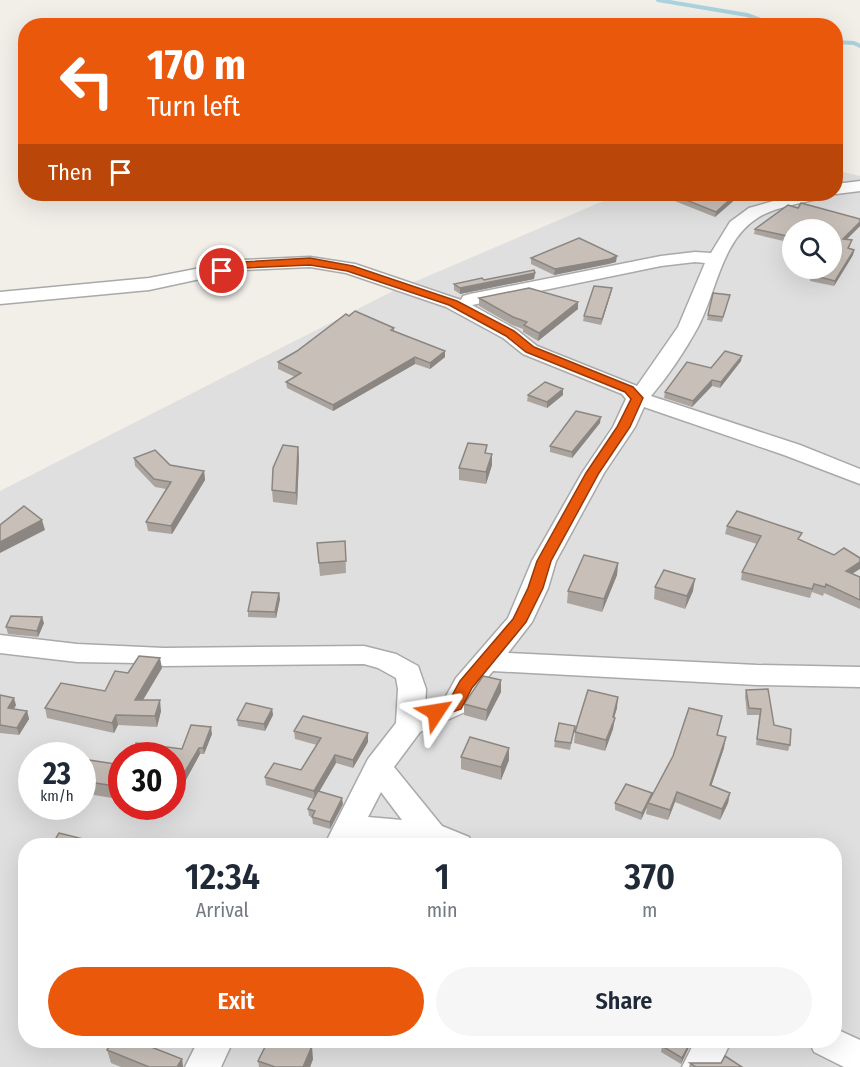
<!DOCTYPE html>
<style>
body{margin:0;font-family:"Fira Sans Condensed",sans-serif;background:#f6f6f7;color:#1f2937;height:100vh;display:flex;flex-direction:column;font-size:22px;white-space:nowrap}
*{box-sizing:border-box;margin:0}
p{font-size:20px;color:#747a83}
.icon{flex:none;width:33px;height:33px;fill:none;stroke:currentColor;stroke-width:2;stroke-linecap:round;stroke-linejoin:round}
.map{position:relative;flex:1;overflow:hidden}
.side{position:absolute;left:18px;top:838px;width:824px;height:210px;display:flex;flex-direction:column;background:#fff;border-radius:24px;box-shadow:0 6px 24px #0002}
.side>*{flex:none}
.top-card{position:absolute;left:18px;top:18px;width:825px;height:183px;border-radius:24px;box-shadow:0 6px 24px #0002;background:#ea580c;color:#fff;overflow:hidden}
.tools{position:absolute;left:782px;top:219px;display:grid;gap:12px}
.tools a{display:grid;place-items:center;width:60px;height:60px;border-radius:50%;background:#fff;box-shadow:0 6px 24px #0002;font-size:30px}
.speed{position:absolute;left:18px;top:742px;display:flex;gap:12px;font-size:30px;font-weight:700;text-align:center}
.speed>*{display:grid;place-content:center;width:78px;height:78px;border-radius:50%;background:#fff;box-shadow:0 6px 24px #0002;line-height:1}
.speed small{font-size:15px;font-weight:400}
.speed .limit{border:9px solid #d22;background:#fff;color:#111}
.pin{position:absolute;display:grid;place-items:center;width:51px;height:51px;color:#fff;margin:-26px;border:3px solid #fff;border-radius:50%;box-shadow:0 2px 6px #0007}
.me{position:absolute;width:66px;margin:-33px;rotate:57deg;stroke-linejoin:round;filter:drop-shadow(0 0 4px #0008)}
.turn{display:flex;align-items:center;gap:21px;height:126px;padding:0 30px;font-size:27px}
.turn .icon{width:78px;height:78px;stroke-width:2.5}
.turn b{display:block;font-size:42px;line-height:51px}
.then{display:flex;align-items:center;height:57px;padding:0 30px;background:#0003;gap:12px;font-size:22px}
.eta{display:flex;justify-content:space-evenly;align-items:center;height:102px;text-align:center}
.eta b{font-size:36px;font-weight:600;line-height:42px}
.button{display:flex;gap:12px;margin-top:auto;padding:12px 30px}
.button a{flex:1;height:69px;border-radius:36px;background:#ea580c;color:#fff;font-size:24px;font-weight:600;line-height:69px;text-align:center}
.button a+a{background:#f6f6f7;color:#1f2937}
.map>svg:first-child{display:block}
.residential{fill:#e0dfdf;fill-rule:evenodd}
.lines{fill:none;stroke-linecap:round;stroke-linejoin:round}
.stream{stroke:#aad3df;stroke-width:4}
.minor-casing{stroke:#a9a9a9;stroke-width:3}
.minor{fill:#fff;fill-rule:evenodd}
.wall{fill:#aba49e}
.shaded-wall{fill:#8b8681}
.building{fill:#c7bfb8;stroke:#8b8681;stroke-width:1.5}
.route{fill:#ea580c;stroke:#983908;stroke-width:1.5}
</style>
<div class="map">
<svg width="860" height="1067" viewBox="0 0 860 1067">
<rect width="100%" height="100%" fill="#f2efe9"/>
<!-- residential -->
<path class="residential" d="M836,170l24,6v891h-860v-576l393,-200 227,-97h216zM792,230h39v38h-39zM32,756h50v51h-50zM122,756h50v51h-50zM26,846h808v195h-808z"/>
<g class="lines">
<!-- stream -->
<path class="stream" d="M658,0l89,15 31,11
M836,42l18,1 6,3"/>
<defs>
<path id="minor" d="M860,181v10l-24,3h-2l2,-10z
M799,194h24l-2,4c-19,5 -45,9 -62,19 -38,23 -42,74 -61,110 -13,24 -30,49 -47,69l149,49 60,24v15l-76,-29 -140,-48 -9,20 -31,46 -48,88 -8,27 -16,34 -24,31 249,12 103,2v20l-103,-2 -264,-14 -17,20 -11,21 -45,20 -26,35 48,59 27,11 4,9h-54l-62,-6 -3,6h-30l44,-87 28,-36 2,-34 -2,-11 -18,-10 -14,-4 -200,2 -26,-3 -61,-1 -77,-9v-18l77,9 87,4 200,-2 32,8 22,12 8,23 -1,18 20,-9 11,-20 52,-60 24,-57 50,-88 31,-46 13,-28 -4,-5 -99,-40 -20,-16 -57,-31 -100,-34 -36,-6 -68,3 -93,20 -149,14v-12l149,-14 93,-18 68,-3 45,7 106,36 2,-4 7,-2 191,-38 34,-4 16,1 19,-31 19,-14zM695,262l10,1 -27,64 -41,59 -100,-40 -20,-16 -45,-25 189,-39zM381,792l21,28 -34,-3z
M834,1028l26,12v27h-16l-30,-15 -5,-11h25z
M198,1041h35l-12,26h-36z
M695,1041h36l-12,26h-37z"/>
</defs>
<!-- minor casing -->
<use href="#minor" class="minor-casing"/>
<!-- minor -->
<use href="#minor" class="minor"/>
</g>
<!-- wall -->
<path class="wall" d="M657,194h82l-1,3 -23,20z
M801,203l59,16v7l-13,13 5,1 -3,9 5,1 -1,5 -19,31 -24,-5 1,-6 4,-7h16v-38h-39v13l-38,-9 1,-5 33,-24 10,3z
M531,258l85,4 -62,13 -23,-11z
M535,273l-1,6 -74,15 -6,-4v-6z
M612,288l-1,5 -10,32 -18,-4 1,-5z
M730,295l-8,27 -15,-2 1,-5z
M479,298l99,4v7l-40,32 -15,-9v-3l-11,-4 -33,-19z
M394,328v3l51,20v6l-15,12 -15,-5 -82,47 -46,-23 -1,-6 9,-5 -17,-8v-7z
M741,361l-21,27 -8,-2 -20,21 -28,-9 1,-6 46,-24z
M528,395h35l-16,13 -20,-7z
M600,423l-28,35 -22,-6v-6z
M492,454v11l-6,19 -27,-4v-12z
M134,458l70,13 1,9 -33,54 -24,-3 -2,-9 20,-33 -11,-2 -20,-21z
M299,458l-2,47 -24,-3 -1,-12z
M727,526l73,14 52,34 8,3v32l-36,-16 -1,3 -11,-4 -2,6 -69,-18 1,-8 15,-28 -32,-10z
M345,541l1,32 -26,3 -3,-33z
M618,563l-1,12 -15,37 -35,-9 1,-12z
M655,587l38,4 -8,18 -31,-10z
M279,593l1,6 -4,19 -28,-1v-6z
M44,623l-6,14 -30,-3 -2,-7z
M162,668l-19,32 18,11 -4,16 -39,-2 -4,8 -67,-15 -2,-10 60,-17 23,-18z
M501,680v12l-15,29 -22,-6v-11z
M746,690l44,55 -2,6 -32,-6 3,-30h-12l-2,-19z
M0,695l16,10 -2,4 13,2 2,8 -10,16 -19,-2z
M617,708l-3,10 -1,11 -8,22 -31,-8 1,-11z
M272,709l1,6 -8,16 -27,-5 -1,-6z
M575,726l-5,24 -16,-3 1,-6z
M294,731l74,2v9l-15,26 -17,-5 -17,28 24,13 -13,25 -17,-5 -1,-7 -3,-1 -1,-7 6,-10 -48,-14 -1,-8 36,-7 16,-25 -22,-6z
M212,734l-8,20h-4l-18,33 -9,-4 -1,-27 10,-7z
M717,735l7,13 -13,38 19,7 -2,10 -8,17 -45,-18 -7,18 -22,-6 1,-7 -6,13 -26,-10v-7l37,-7z
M509,748v12l-8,20 -40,-11v-12z
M122,765v27l-4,7 -36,-6v-20z
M692,1041l-11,23 -20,-12 1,-6z
M107,1050l75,9 1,8h-62l-10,-4z
M313,1059l-3,8h-51l-1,-6z
M690,1063l52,4h-53z"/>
<!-- shaded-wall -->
<path class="shaded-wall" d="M736,194h3l-1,3 -23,20 1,-5z
M860,222v4l-18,18 1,-5z
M854,250l-1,5 -19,31 1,-5z
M617,256l-1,6 -7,2 -55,11 1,-6z
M535,273l-1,6 -74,15v-6z
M612,288l-1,5 -10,32 1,-6z
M578,302v7l-40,32 1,-8z
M445,351v6l-15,12v-6z
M742,356l-1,5 -21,27 1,-6z
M415,357v7l-82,47v-6z
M712,380v6l-20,21 1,-6z
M563,389v6l-16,13v-6z
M601,417l-1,6 -28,35v-6z
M298,447l1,11 -2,47 -1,-12z
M492,454v11l-6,19v-12z
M204,471l1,9 -33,54 -1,-8z
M42,520l3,10 -45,23v-11z
M860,562v7l-16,10 2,-8z
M618,563l-1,12 -15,37 2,-13z
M695,579l-2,12 -8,18 2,-13z
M279,593l1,6 -4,19 -1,-6z
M42,617l2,6 -6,14 -1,-6z
M160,658l2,10 -25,42 -2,-10z
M501,680v12l-15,29 1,-11z
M618,697l-1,11 -4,13 2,-3 -2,11 -8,22 1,-11z
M14,698l2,7 -6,11 -2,-8z
M160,700l1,11 -4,16 -2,-11z
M272,709l1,6 -8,16 -1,-7z
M27,711l2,8 -10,16 -2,-7z
M116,715l2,10 -4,8 -2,-10z
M211,727l1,7 -8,20 -1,-6z
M368,733v9l-15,26v-8z
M726,737l-2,11 -16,48 2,-11z
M199,748l1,6 -18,33 -2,-7z
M509,748v12l-8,20v-13z
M335,755l1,8 -21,36 -1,-8z
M122,773v19l-4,7 -3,-13z
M677,792l-2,10 -7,18 2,-10z
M652,793l-4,10 -1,4 -6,13 1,-7z
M730,793l-2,10 -8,17 2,-11z
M342,798l1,6 -13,25v-7z
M691,1041h1l-11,23 1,-6z
M312,1046l1,13 -3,8h-7z
M182,1059l1,8h-6z"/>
<!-- building -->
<path class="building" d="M671,194h65l-20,18z
M801,203l59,16v3l-17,17 9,1 -4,8 6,2 -19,31 -24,-6 4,-7h16v-38h-39v7l-37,-8 33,-24 10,3z
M579,238l38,18 -7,3 -55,10 -24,-11z
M534,270l1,3 -75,15 -6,-4 28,-6 2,2z
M594,286l18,2 -10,31 -18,-3z
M529,288l49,14 -39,31 -15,-8 3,-3 -14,-5 -34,-19z
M713,293l17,2 -7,22 -15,-2z
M355,311l39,17 -3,2 54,21 -15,12 -15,-6 -82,48 -47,-23 15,-9 -23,-11 19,-11 49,-37 3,2z
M725,351l17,5 -21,26 -9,-2 -19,21 -28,-9 22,-30 24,6z
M545,382l18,7 -16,13 -19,-7z
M576,411l25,6 -29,35 -22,-6z
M468,443l19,2 -2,8 7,1 -6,18 -27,-4z
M283,445l15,2 -2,46 -24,-3 1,-22z
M155,450l15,15 34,6 -33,55 -25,-4 25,-40 -17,-3 -20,-21z
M24,506l18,14 -42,22v-17z
M737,511l65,22 -4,6 36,16 10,-7 16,10v4l-14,9 14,6v23l-34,-16 -1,3 -11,-3 -2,5 -70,-17 19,-36 -34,-10z
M345,541l1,20 -27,2 -2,-20z
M584,555l34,8 -14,36 -36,-8z
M664,570l31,9 -8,17 -32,-9z
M252,592l27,1 -4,19 -27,-1z
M11,616l31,1 -5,14 -31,-4z
M139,656l21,2 -25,42h25l-5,16 -39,-1 -4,8 -67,-15 16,-25 44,8 10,-20 13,2z
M483,676l18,4 -14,30 -23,-6z
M768,689l6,36 17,4 -1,16 -33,-6 4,-30 -12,-1 -3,-18z
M588,690l30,7 -5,20 2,1 -9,22 -31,-8z
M0,695l14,3 -6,10 19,3 -10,17 -17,-3z
M246,703l26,6 -8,15 -27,-4z
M689,708l33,8 -5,19 9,2 -16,48 20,8 -8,16 -45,-17 -7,18 -22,-7 25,-47z
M303,716l65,17 -15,27 -18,-5 -21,36 -49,-14 9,-14 27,7 20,-32 -27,-7z
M559,723l16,3 -4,17 -16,-2z
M191,725l20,2 -8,21h-4l-19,32 -8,-3 4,-12 -2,-1 -2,3v-11h-38l2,-13 46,6z
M470,737l39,11 -8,19 -40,-10z
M89,760l33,5v8l-7,13 -33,-5v-8z
M626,784l26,9 -10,20 -27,-10z
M318,791l24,7 -12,24 -18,-5 3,-6 -7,-2z
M59,833l36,9 1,-2 26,5 -71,1z
M290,842l14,4h-17z
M452,842l11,4h-13z
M113,1041h23l46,18 -5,8h-28l-42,-17z
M268,1041h28l16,5 -9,21h-28l-17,-6z
M665,1041h26l-9,17 -20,-12z
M725,1056l17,11h-46l-6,-4h31z"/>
<!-- route -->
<path class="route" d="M310,258l43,8 104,35 57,30 20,16 99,40 10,11 -13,29 -31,46 -48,88 -8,27 -17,34 -54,66 -11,21 -25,9 -6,-2 -2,-4 2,-4 19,-7 11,-20 53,-62 15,-31 9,-27 49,-88 31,-46 14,-28 -6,-7 -99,-40 -20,-16 -57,-31 -102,-34 -37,-6 -67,3 -21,6 -5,-3 25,-9z"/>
</svg>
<div class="tools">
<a><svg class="icon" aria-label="search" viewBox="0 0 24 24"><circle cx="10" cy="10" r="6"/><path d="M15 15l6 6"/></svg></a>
</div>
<div class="speed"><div>23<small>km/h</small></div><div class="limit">30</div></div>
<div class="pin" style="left:222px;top:271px;background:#d93025"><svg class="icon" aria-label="arrive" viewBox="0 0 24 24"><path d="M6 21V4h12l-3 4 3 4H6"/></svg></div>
<svg class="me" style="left:436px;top:712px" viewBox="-20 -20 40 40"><path d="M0-17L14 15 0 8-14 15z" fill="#ea580c" stroke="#fff" stroke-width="4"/></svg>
<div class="top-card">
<div class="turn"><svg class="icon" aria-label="left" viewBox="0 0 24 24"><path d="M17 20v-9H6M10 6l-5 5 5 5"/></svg><div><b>170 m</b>Turn left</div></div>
<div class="then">Then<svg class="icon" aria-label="arrive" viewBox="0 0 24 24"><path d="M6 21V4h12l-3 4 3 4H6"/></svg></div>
</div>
<section class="side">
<div class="eta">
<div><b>12:34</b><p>Arrival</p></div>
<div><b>1</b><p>min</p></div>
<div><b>370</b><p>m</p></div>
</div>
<div class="button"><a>Exit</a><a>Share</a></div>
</section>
</div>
